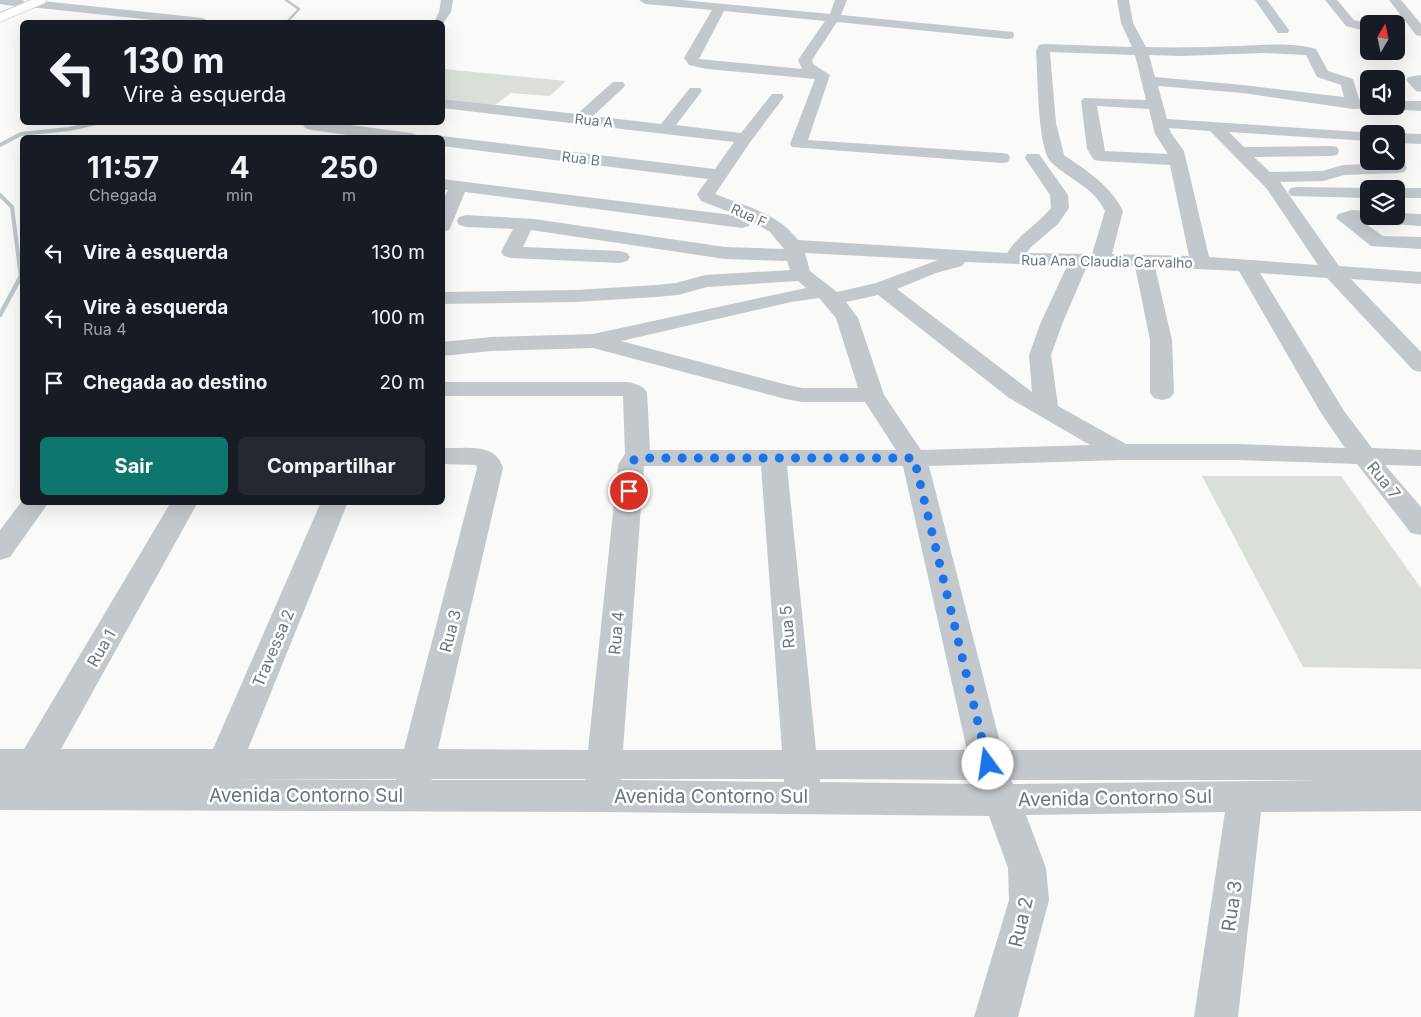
<!DOCTYPE html>
<html lang="pt">
<meta charset="utf-8">
<style>
body{margin:0;font-family:Inter,sans-serif;background:#242831;color:#f1f3f6;height:100vh;display:flex;flex-direction:column;font-size:19px;white-space:nowrap}
*{box-sizing:border-box;margin:0}
p{font-size:16px;color:#9ea1a6}
.icon{flex:none;width:28px;height:28px;fill:none;stroke:currentColor;stroke-width:2;stroke-linecap:round;stroke-linejoin:round}
.map{position:relative;flex:1;overflow:hidden}
.panel{position:absolute;left:20px;top:135px;width:425px;height:370px;display:flex;flex-direction:column;background:#171b24;border-radius:8px;box-shadow:0 5px 20px #0002}
.panel>*{flex:none}
.guide{position:absolute;left:20px;top:20px;width:425px;height:105px;border-radius:8px;box-shadow:0 5px 20px #0002;background:#171b24;color:#f1f3f6;overflow:hidden}
.needle{width:32px;rotate:9deg}
.fabs{position:absolute;left:1360px;top:15px;display:grid;gap:10px}
.fabs a{display:grid;place-items:center;width:45px;height:45px;border-radius:8px;background:#171b24;box-shadow:0 5px 20px #0002;font-size:25px}
.pin{position:absolute;display:grid;place-items:center;width:42px;height:42px;color:#fff;margin:-21px;border:2px solid #fff;border-radius:50%;box-shadow:0 1px 5px #0007}
.me{position:absolute;width:55px;margin:-28px;rotate:346deg;stroke-linejoin:round;filter:drop-shadow(0 0 4px #0008)}
.turn{display:flex;align-items:center;gap:18px;height:105px;padding:0 20px;font-size:22px}
.turn .icon{width:65px;height:65px;stroke-width:2.5}
.turn b{display:block;font-size:35px;line-height:42px}
.eta{display:flex;justify-content:space-evenly;align-items:center;height:85px;text-align:center}
.eta b{font-size:30px;font-weight:700;line-height:35px}
.primary-button{display:flex;gap:10px;margin-top:auto;padding:10px 20px}
.primary-button a{flex:1;height:58px;border-radius:8px;background:#0f766e;color:#fff;font-size:20px;font-weight:700;line-height:58px;text-align:center}
.primary-button a+a{background:#242831;color:#f1f3f6}
ul{padding:0;list-style:none}
li{display:flex;align-items:center;gap:15px;height:65px;padding:0 20px}
li div{flex:1}
li b{display:block;font-size:19px}
li em{font-style:normal}
.map>svg:first-child{display:block}
.green{fill:#dadfd7}
.lines{fill:none;stroke-linecap:round;stroke-linejoin:round}
.stream-far2{stroke:#bbc7cb;stroke-width:2.5}
.stream-far1{stroke:#bbc7cb;stroke-width:4}
.stream{stroke:#bbc7cb;stroke-width:4.5}
.highway-casing{stroke:#b4b9bd;stroke-width:1}
.minor{fill:#c3c8cc;fill-rule:evenodd}
.highway{fill:#fff;fill-rule:evenodd}
.route{stroke:#1a73e8;stroke-width:9;stroke-dasharray:0 16.2}
.labels{text-anchor:middle;dominant-baseline:central;stroke-width:5;stroke-linejoin:round;paint-order:stroke}
.far-street-label{font-size:14px;fill:#657683;stroke:#fff}
.street-label{font-size:16px;fill:#657683;stroke:#fff}
.near-street-label{font-size:19px;fill:#657683;stroke:#fff}
</style>
<div class="map">
<svg width="1421" height="1017" viewBox="0 0 1421 1017">
<rect width="100%" height="100%" fill="#fafaf8"/>
<!-- green -->
<path class="green" d="M443,69l123,12 -16,15 -39,-3 -16,12 -52,-6z
M1202,476h139l80,112v81l-118,-2z"/>
<g class="lines">
<!-- stream-far2 -->
<path class="stream-far2" d="M286,0l13,9 -12,13"/>
<!-- stream-far1 -->
<path class="stream-far1" d="M0,145l21,-11 48,-5 32,-7
M0,195l12,12 7,55"/>
<!-- stream -->
<path class="stream" d="M0,315l21,-39 -2,-15"/>
<defs>
<path id="highway" d="M31,0h16l-2,3 -45,19v-9z"/>
</defs>
<!-- highway casing -->
<use href="#highway" class="highway-casing"/>
<!-- minor -->
<path class="minor" d="M0,0h22l4,3 -6,4 -20,-3z
M33,0l170,18 6,4h-37l-143,-15 -2,-3z
M441,0h12l-2,12 -9,13v-3h-8l5,-10z
M639,0h43l148,14 5,-14h12l-6,15 172,17 1,3 -1,3 -5,1 -171,-17 -25,38 1,4 17,11 -22,65 194,13 6,1 2,4 -2,4 -6,1 -210,-16 -2,-3 25,-65 -108,-10 -18,-4 -5,-7 28,-48 -67,-6zM724,11l101,10 -27,39 4,9 -103,-10z
M1117,0h12l4,23 13,24c31,1 62,0 93,-1 24,-1 54,-4 77,3l12,22 25,8 6,20 10,1v6h7l-2,2 -21,1 -110,-16 -85,-7 9,33 208,14 -6,1v7l-140,-9 15,15 87,-1 6,1 2,4 -2,4 -6,1 -77,1 16,15 52,-1 21,-6 55,-2 6,1 3,4 -3,4 -6,1 -54,2 -21,6 -43,1 59,84 82,6v12l-70,-5 70,73v20l-8,-2 -86,-92 -67,-5 84,138 28,37 49,2v16l-36,-1 36,42v28l-10,-2 -54,-69 -119,-4h-117l-192,6 73,284h419v61l-160,1 -23,205h-44l31,-205 -199,3 20,53 3,32 -31,117h-44l35,-117 -1,-32 -19,-52 -387,-4 -602,-2v-61h24l147,-247h27l-137,247h152l108,-247h27l-100,247h156l73,-281 -1,-3 -34,-1v-16c23,1 54,-6 61,20l-65,281 150,1 30,-285 7,-11 -2,-58h-181v-14h186c8,2 14,3 19,10l3,58h246l-31,-48h-63l-16,-3 -193,-51 -102,3 -49,5v-14l49,-5 102,-3 213,-46 -8,-7 -91,6 -29,8 -22,2 -81,5 -133,2v-12l133,-2 81,-5 20,-2 29,-8 85,-5 -3,-9 -62,-2 -194,-29 -8,17 97,4 7,2 3,4 -3,4 -7,2 -109,-5 -7,-2 -3,-4 12,-23 -47,-2 -7,-2 -2,-4 2,-4 7,-2 68,4 191,28 59,2 -14,-17 -19,-11 -2,5 -7,2 -277,-36 -14,34 -2,4 -7,2v-29l6,-13 -6,-1v-10l298,37 -39,-15 -4,-7 11,-15 -266,-33v-8h-6l6,-2 273,33 19,-27 -292,-34v-9l135,15 36,-32h10l2,3 -2,3 -30,28 68,8 29,-36h10l2,3 -26,34 65,8 31,-39h10l2,3 -33,44 -36,53c30,12 63,19 83,46l209,13c13,-20 30,-28 44,-45l-1,-13 -25,-37 2,-4h12l29,41 1,13 -11,16 -27,23 -5,6 66,1 13,-43c-12,-25 -36,-31 -54,-49 -14,-15 -13,-89 -15,-111l3,-6 5,-1 88,3 -11,-24zM1050,52l85,3 11,45 -62,-2 -3,3 6,48 7,11 6,1 70,4 19,91 -77,-2 11,-43c-13,-26 -36,-40 -59,-56l-8,-32zM1263,53l43,2 11,22 24,8 3,12 -101,-12 -88,-8 -6,-22 33,1zM1097,106l52,3 6,25 13,20 -63,-3zM1169,128l41,3 57,58 51,76 -109,-8 -25,-106 -13,-18zM805,253l133,7 -62,23 -39,9 -27,-21zM965,262l102,4 -26,56 -12,33 3,37 -135,-103 39,-16 26,-7zM1087,266h48l15,74v53l4,5 8,2 8,-2 4,-5 -2,-53 -17,-73 84,4 82,142 24,35 -107,-4h-112l-68,-38 -7,-51 12,-33zM878,295l131,103 81,47 -169,5 -37,-55 -26,-77 -12,-16zM819,298l17,20 22,70h-56l-14,-3 -167,-44 170,-39zM644,466h117l21,284h-159zM787,466h116l64,284h-151zM236,779h160v1zM432,779h153v1h-154zM621,779h163v3l-163,-2zM820,779l156,1 1,4 -157,-2zM1011,780h310l-308,4z
M1255,0h12l22,30 -1,3h-10z
M1325,0h12l17,20 15,4v8l-23,-6z
M1389,0h12l20,24v12l-5,-1z
M1421,75v17l-5,-1 -10,-11 2,-3z
M1396,101h25v10l-30,-2 -2,-3h7z
M305,122h23l83,11 6,2 2,3h-49l-59,-8 -6,-2 -2,-3z
M1396,133l25,1v10l-25,-1v-9h-2z
M1297,187l72,1 4,1h-4v9l-78,-2 -3,-4 3,-4z
M1396,188h25v10h-25v-9h-4z
M1352,210l17,1v5h27v-3l25,1v12l-58,-4 20,14 38,1v12l-50,-3 -35,-28 2,-4z
M22,501v1h27l-39,55 -10,3v-30z"/>
<!-- highway -->
<use href="#highway" class="highway"/>
</g>
<g class="lines">
<!-- route -->
<path class="route" d="M629,491l3,-30 6,-3h276l74,306"/>
</g>
<g class="labels">
<!-- far-street labels -->
<g class="far-street-label">
<text transform="translate(594 120) rotate(6)">Rua A</text>
<text transform="translate(581 158) rotate(7)">Rua B</text>
<text transform="translate(749 215) rotate(24)">Rua F</text>
<text transform="translate(1107 261) rotate(1)">Rua Ana Claudia Carvalho</text>
</g>
<!-- street labels -->
<g class="street-label">
<text transform="translate(1384 480) rotate(51)">Rua 7</text>
<text transform="translate(787 627) rotate(-95)">Rua 5</text>
<text transform="translate(450 631) rotate(-76)">Rua 3</text>
<text transform="translate(616 633) rotate(-85)">Rua 4</text>
<text transform="translate(101 648) rotate(-60)">Rua 1</text>
<text transform="translate(273 648) rotate(-67)">Travessa 2</text>
</g>
<!-- near-street labels -->
<g class="near-street-label">
<text x="306" y="795">Avenida Contorno Sul</text>
<text x="711" y="796">Avenida Contorno Sul</text>
<text transform="translate(1115 798) rotate(-1)">Avenida Contorno Sul</text>
<text transform="translate(1232 906) rotate(-82)">Rua 3</text>
<text transform="translate(1021 922) rotate(-77)">Rua 2</text>
</g>
</g>
</svg>
<div class="fabs">
<a><svg class="needle" viewBox="-14 -14 28 28"><path d="M0-13l5 13h-10z" fill="#e53935"/><path d="M0 13l5-13h-10z" fill="#9ea1a6"/></svg></a>
<a><svg class="icon" aria-label="sound" viewBox="0 0 24 24"><path d="M4 9h4l5-4v14l-5-4H4zM17 9q2 3 0 6"/></svg></a>
<a><svg class="icon" aria-label="search" viewBox="0 0 24 24"><circle cx="10" cy="10" r="6"/><path d="M15 15l6 6"/></svg></a>
<a><svg class="icon" aria-label="layers" viewBox="0 0 24 24"><path d="M12 4l9 5-9 5-9-5zM3 14l9 5 9-5"/></svg></a>
</div>
<div class="pin" style="left:629px;top:491px;background:#d93025"><svg class="icon" aria-label="arrive" viewBox="0 0 24 24"><path d="M6 21V4h12l-3 4 3 4H6"/></svg></div>
<svg class="me" style="left:988px;top:764px" viewBox="-20 -20 40 40"><circle r="19" fill="#fff"/><path d="M0-13L10 11 0 6-10 11z" fill="#1a73e8"/></svg>
<div class="guide">
<div class="turn"><svg class="icon" aria-label="left" viewBox="0 0 24 24"><path d="M17 20v-9H6M10 6l-5 5 5 5"/></svg><div><b>130 m</b>Vire à esquerda</div></div>
</div>
<section class="panel">
<div class="eta">
<div><b>11:57</b><p>Chegada</p></div>
<div><b>4</b><p>min</p></div>
<div><b>250</b><p>m</p></div>
</div>
<ul>
<li><svg class="icon" aria-label="left" viewBox="0 0 24 24"><path d="M17 20v-9H6M10 6l-5 5 5 5"/></svg><div><b>Vire à esquerda</b></div><em>130 m</em></li>
<li><svg class="icon" aria-label="left" viewBox="0 0 24 24"><path d="M17 20v-9H6M10 6l-5 5 5 5"/></svg><div><b>Vire à esquerda</b><p>Rua 4</p></div><em>100 m</em></li>
<li><svg class="icon" aria-label="arrive" viewBox="0 0 24 24"><path d="M6 21V4h12l-3 4 3 4H6"/></svg><div><b>Chegada ao destino</b></div><em>20 m</em></li>
</ul>
<div class="primary-button"><a>Sair</a><a>Compartilhar</a></div>
</section>
</div>
